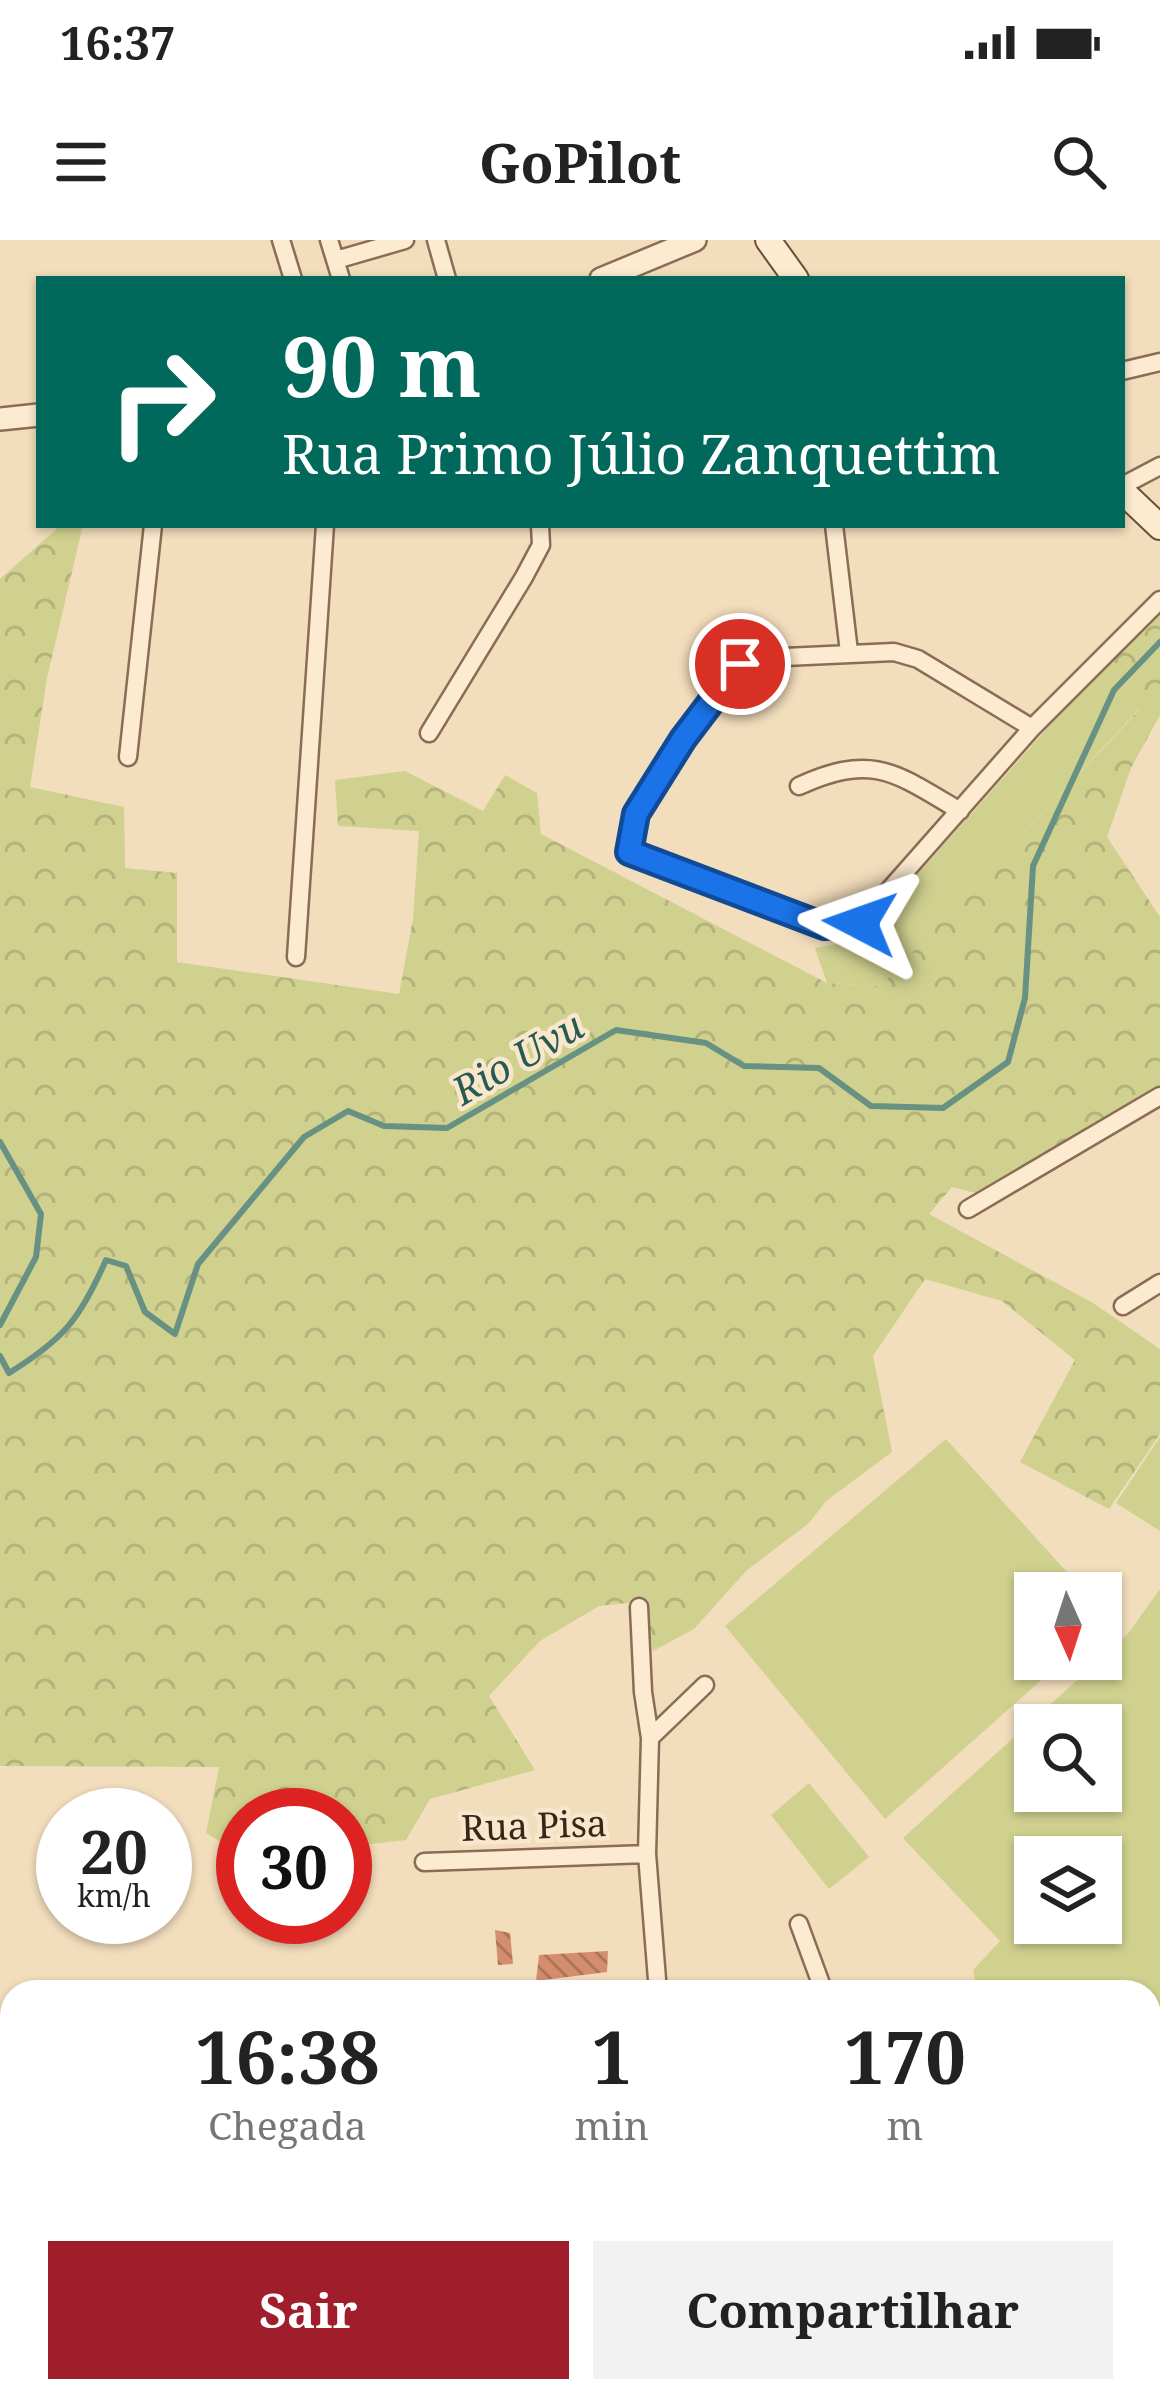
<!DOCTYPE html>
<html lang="pt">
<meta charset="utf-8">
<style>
body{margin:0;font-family:"Noto Serif",serif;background:#f2f2f2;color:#222;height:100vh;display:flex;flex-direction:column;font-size:45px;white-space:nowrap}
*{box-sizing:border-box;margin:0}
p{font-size:39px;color:#767676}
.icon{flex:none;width:66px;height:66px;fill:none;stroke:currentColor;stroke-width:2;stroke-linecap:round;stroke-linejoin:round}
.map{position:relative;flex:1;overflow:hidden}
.sheet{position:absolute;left:0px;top:1740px;width:1161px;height:423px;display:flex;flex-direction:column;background:#fff;border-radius:36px 36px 0 0;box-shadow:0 3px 9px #0004}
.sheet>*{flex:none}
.guide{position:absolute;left:36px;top:36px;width:1089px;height:252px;border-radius:0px;box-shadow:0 3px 9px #0004;background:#00695c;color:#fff;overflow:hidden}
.needle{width:78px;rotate:177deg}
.tools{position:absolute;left:1014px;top:1332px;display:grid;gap:24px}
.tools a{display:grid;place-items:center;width:108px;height:108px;border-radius:0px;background:#fff;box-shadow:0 3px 9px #0004;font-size:60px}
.speed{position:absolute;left:36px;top:1548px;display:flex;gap:24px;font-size:60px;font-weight:700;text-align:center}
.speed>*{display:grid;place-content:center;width:156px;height:156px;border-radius:50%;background:#fff;box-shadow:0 3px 9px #0004;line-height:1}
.speed small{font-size:30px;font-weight:400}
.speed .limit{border:18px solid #d22;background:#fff;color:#111}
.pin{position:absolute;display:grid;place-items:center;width:102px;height:102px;color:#fff;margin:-51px;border:6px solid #fff;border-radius:50%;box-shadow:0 3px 12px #0007}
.me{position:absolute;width:132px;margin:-66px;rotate:274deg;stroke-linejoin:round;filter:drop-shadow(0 0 9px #0008)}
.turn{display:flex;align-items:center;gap:42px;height:252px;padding:0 48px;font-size:54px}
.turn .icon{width:156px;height:156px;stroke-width:2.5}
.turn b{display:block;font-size:84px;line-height:102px}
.eta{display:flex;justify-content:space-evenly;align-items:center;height:204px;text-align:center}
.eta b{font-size:72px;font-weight:700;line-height:84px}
.action{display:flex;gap:24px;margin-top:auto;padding:24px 48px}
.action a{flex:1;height:138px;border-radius:0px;background:#a01e2c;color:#fff;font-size:48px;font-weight:700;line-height:138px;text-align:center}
.action a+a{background:#f2f2f2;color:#222}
.status{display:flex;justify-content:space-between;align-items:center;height:84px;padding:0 60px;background:#fff;direction:ltr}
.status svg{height:33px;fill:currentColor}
header{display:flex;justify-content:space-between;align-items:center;height:156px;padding:0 48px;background:#fff;font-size:54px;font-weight:700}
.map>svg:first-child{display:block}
.forest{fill:url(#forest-crowns)}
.green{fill:#d0d18f;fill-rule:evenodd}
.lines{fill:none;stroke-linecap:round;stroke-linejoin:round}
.stream{stroke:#679182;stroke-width:6}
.building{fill:url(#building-back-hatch)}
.minor-casing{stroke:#8b6c54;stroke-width:21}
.tertiary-casing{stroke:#8b6c54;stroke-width:26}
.secondary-casing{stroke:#6d4d37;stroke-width:28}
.minor{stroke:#fcebd0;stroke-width:16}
.tertiary{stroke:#fcebd0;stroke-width:21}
.secondary{stroke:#fcebd0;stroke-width:24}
.route-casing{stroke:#114b97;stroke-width:30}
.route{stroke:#1a73e8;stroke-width:21}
.labels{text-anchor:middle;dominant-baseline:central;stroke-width:9;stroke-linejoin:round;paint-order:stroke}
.street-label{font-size:36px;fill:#39261a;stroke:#f9e7cc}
.water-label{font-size:39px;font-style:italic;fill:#285a52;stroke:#f9e7cc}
</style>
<div class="status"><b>16:37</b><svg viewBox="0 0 49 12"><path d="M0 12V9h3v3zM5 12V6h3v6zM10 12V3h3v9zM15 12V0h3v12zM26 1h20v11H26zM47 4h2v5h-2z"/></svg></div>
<header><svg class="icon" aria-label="menu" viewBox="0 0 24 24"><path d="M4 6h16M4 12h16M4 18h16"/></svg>GoPilot<svg class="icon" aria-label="search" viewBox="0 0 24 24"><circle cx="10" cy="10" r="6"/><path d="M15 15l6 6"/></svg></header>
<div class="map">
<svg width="1160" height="2162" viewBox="0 0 1160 2162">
<defs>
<pattern id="forest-crowns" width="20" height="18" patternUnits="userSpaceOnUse" patternTransform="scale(3)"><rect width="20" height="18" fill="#d0d18f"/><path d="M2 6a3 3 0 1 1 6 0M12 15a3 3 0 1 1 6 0" fill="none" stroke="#b3b37b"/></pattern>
<pattern id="building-back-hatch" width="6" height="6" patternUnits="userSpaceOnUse" patternTransform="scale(3)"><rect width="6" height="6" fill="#d48e6e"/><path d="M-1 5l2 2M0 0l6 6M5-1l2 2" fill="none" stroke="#ad745a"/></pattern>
</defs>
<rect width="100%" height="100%" fill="#f2ddbc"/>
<!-- forest -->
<path class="forest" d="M61,285h22l-36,153 -17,109 94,20 1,61 52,5v89l222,32 14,-75 6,-88 -81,-5 -3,-46 70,-9 78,40 22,-36 32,18 4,41 286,149 53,3 260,-277 -39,-41 59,-56v103l-29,53 -24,69 53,80v174l-185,102 -23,-6 -23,27 164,89 67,46v85l-51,75 -89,-47 55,-102 -73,-59 -77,-22 -52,77 19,96 -66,49 -17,22 -63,48 -52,58 -41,22 -8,-50 -46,5 -59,35 -51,55 46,74 -105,29 -24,41 -61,7v-32h-102v41l-37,-23 13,-66 -219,-1v-1187z
M1160,1824v263h-11v-262z
M809,2151h191l2,11h-196z"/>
<!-- green -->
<path class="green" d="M1101,428l39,40 -259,278 -54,-3 -12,-35 44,-8z
M1160,1197v94l-44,-28z
M946,1199l140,154h-51v66h30l-180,160 -160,-193z
M1160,1349v450l-11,1v-48h-171l-5,-22 27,-29 -97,-103 224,-203zM1035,1485h66v66h-66zM1035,1617h66v66h-66z
M809,1543l60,74 -40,32 -58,-74z"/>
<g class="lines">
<!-- stream -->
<path class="stream" d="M0,902l41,72 -5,43 -36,68
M0,1116l9,17c55,-34 71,-54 97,-113l20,6 19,46 30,22 23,-70 106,-127 44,-26 36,15 63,2 169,-98 90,13 38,23 75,2 52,38 72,2 65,-46 17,-64 8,-132 81,-176 46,-48"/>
</g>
<!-- building -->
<path class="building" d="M495,1690l15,3 3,31 -15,1z
M608,1711l-1,21 -71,9 3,-26z
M625,1740v12h-32l-2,-11z
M0,1975l12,7v137l-12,-6z
M95,2151h74l3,11h-77z
M308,2151l51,1v10h-50z
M495,2151h151v11h-150z"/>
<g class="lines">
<defs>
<path id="minor" d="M281,0l12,39
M329,0l12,39
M436,0l11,39
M336,20l69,-20
M1122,131l38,-9
M1122,246l38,-20
M834,285l15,127
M1032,488l-114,-69 -24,-7 -131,6 -23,6 -57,75 -47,75 -7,38 195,74 36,-3 172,-195 128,-128
M429,493l95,-156 17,-32 -1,-20
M128,517l25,-232
M799,546c74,-34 97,-13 161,25
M296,717l29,-432
M968,969l192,-113
M1123,1066l37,-23
M639,1367l4,85 7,46
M424,1622l223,-8
M799,1684l25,68
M658,1752l-11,-138 3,-116 55,-53
M1149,1801h11
M679,2151l1,11"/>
<path id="tertiary" d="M601,39l94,-39
M0,179l39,-4"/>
<path id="secondary" d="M768,0l28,39
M1122,251l38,36"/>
</defs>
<!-- minor casing -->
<use href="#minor" class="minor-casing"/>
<!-- tertiary casing -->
<use href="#tertiary" class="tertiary-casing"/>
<!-- secondary casing -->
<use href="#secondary" class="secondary-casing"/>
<!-- minor -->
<use href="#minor" class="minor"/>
<!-- tertiary -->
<use href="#tertiary" class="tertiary"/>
<!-- secondary -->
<use href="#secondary" class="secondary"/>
</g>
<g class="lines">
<defs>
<path id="route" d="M740,424l-57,75 -47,75 -7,38 195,74 36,-3"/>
</defs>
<!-- route casing -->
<use href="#route" class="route-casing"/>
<!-- route -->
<use href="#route" class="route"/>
</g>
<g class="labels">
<!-- street labels -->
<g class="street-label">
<text transform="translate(534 1585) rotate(-2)">Rua Pisa</text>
</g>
<!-- water labels -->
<g class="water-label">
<text transform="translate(517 817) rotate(-30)">Rio Uvu</text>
</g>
</g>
</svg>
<div class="tools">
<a><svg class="needle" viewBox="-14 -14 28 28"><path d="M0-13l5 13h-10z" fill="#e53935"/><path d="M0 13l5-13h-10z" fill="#767676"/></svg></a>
<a><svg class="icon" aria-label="search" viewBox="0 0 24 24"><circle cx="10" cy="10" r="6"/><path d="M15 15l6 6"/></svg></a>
<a><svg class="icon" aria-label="layers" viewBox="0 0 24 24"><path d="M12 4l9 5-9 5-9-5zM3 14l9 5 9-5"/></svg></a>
</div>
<div class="speed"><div>20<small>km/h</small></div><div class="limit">30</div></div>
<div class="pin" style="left:740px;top:424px;background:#d93025"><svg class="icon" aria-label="arrive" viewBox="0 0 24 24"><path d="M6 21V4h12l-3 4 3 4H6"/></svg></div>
<svg class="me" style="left:860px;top:683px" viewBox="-20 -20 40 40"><path d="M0-17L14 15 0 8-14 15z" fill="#1a73e8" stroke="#fff" stroke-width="4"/></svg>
<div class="guide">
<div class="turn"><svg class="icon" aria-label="right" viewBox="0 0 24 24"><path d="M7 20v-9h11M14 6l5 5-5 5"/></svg><div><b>90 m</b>Rua Primo Júlio Zanquettim</div></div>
</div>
<section class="sheet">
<div class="eta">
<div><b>16:38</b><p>Chegada</p></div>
<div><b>1</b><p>min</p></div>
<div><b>170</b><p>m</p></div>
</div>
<div class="action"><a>Sair</a><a>Compartilhar</a></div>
</section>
</div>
